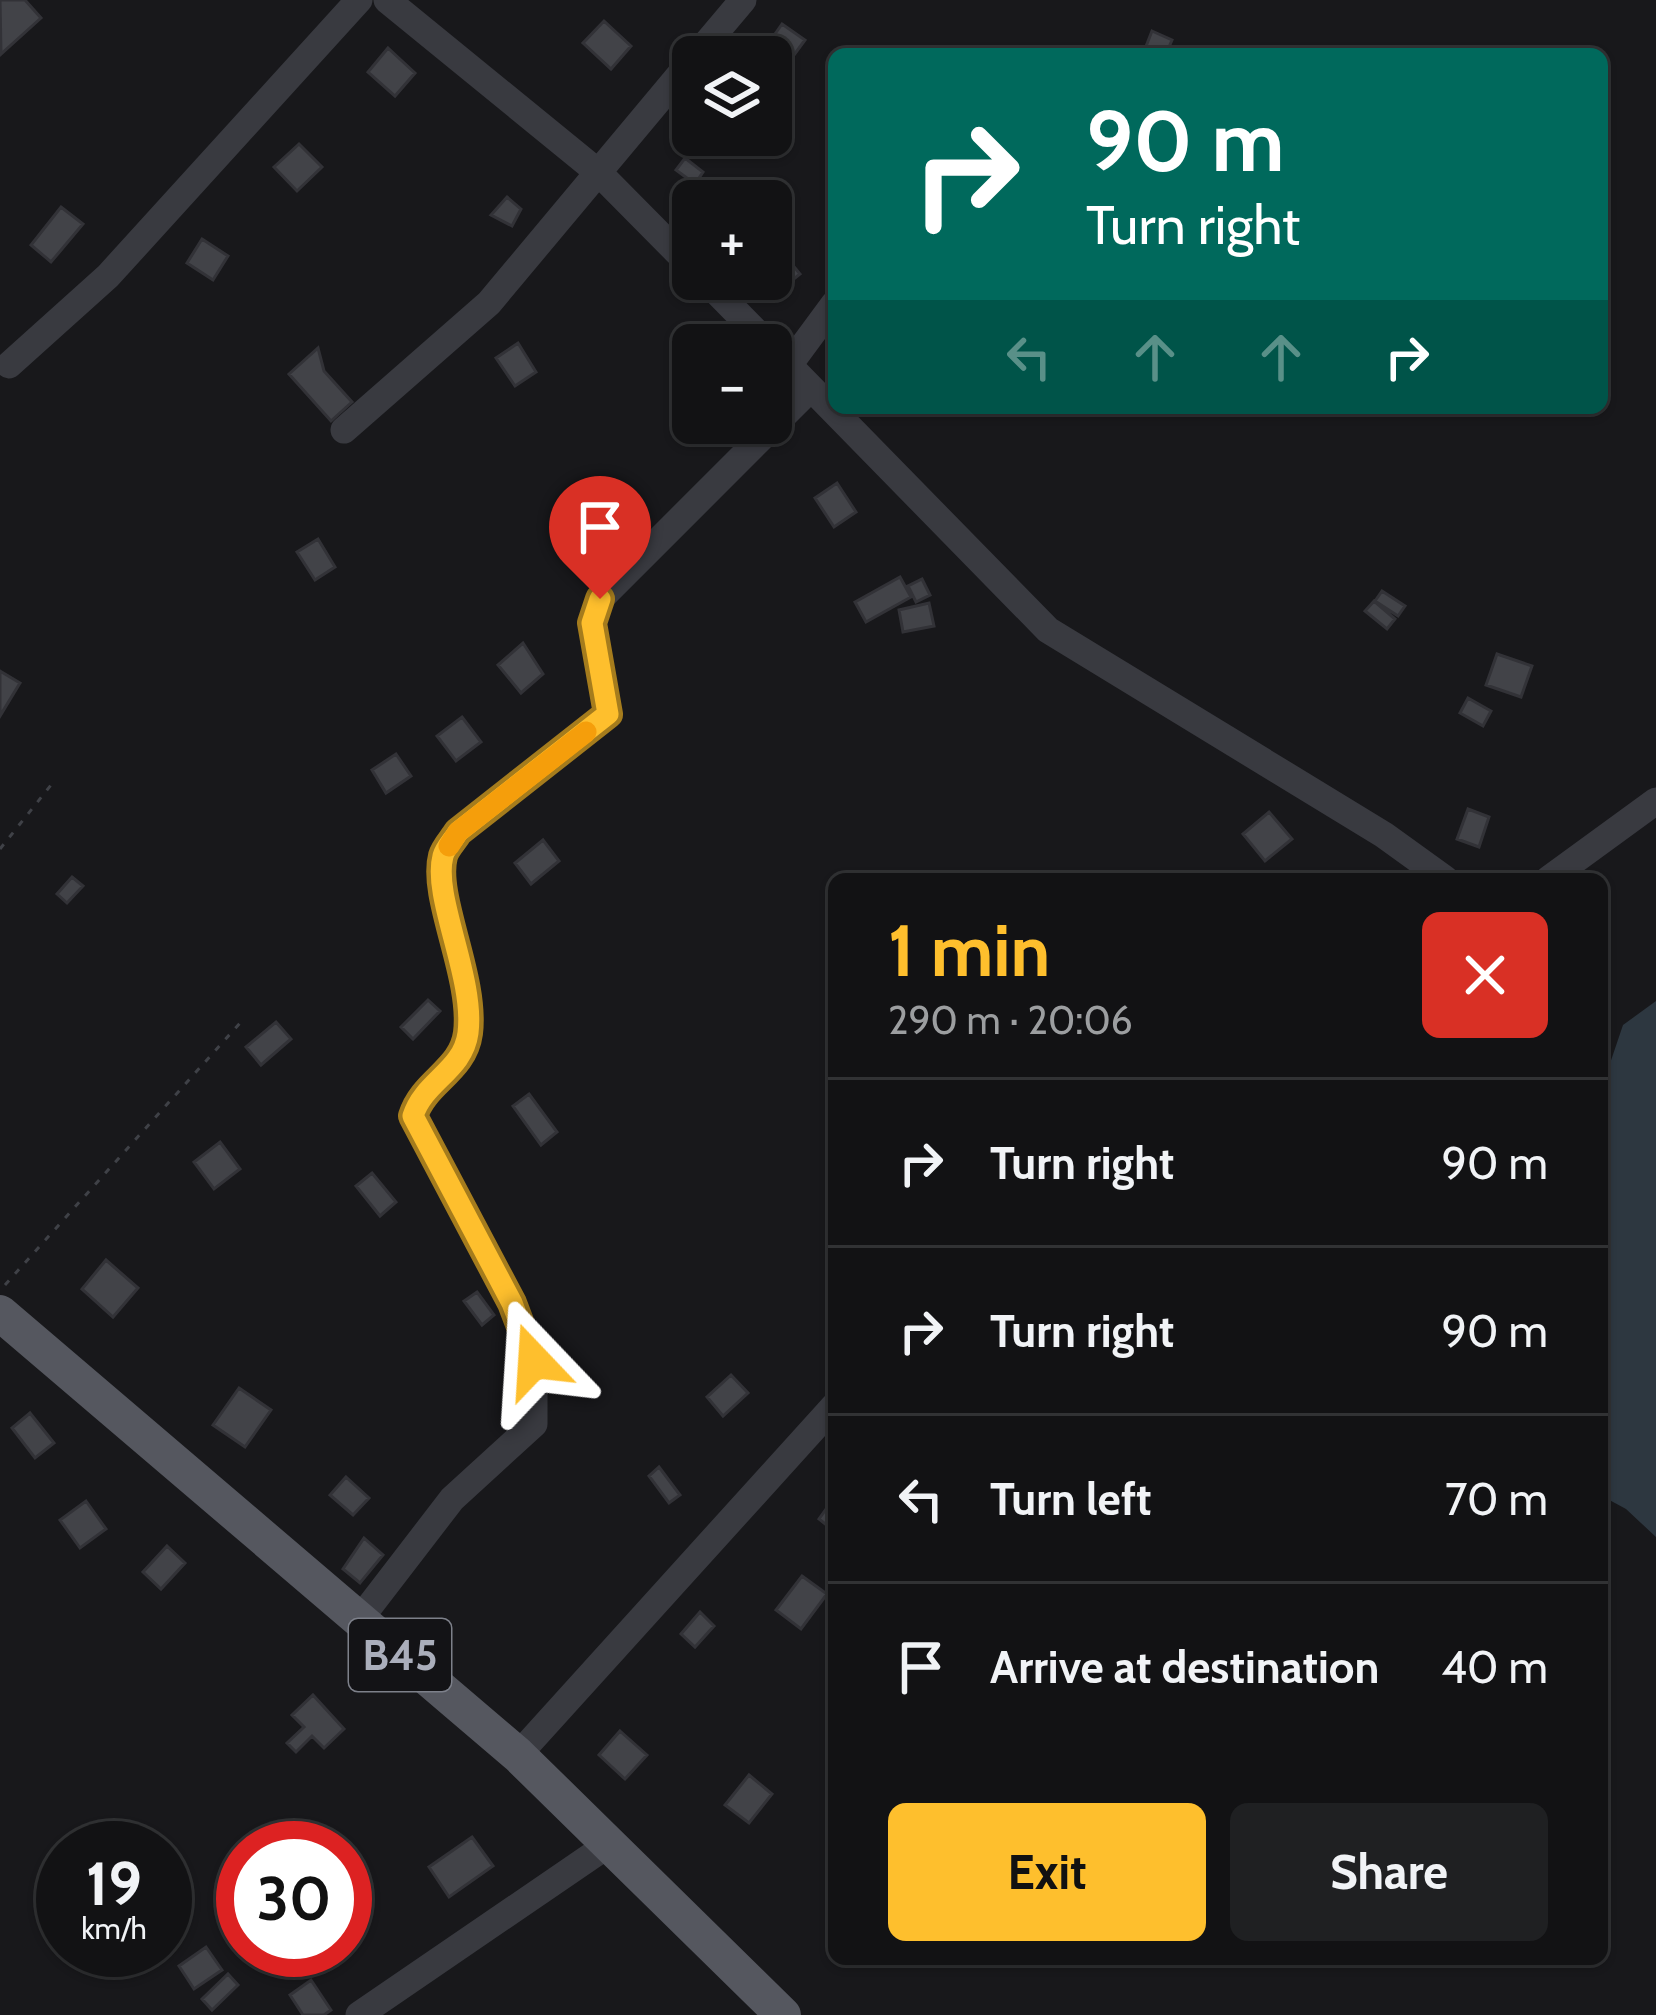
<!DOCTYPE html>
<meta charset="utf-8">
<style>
body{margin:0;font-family:Cabin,sans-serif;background:#1f2022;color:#f1f3f6;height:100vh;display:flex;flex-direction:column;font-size:45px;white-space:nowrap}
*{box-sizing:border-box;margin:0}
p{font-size:39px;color:#9c9ea0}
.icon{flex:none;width:66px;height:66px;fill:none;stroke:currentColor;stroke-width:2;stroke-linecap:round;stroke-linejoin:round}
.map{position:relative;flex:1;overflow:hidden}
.side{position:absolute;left:828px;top:873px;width:780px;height:1092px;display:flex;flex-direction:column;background:#121214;border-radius:18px;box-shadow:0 3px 9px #0004,0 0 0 3px #313234}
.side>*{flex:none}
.guide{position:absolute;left:828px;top:48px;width:780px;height:366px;border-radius:18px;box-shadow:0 3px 9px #0004,0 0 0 3px #313234;background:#00695c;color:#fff;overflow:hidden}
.buttons{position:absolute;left:672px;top:36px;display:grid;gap:24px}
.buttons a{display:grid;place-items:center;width:120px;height:120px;border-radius:18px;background:#121214;box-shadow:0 3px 9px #0004,0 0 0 3px #313234;font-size:60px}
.speed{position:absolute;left:36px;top:1821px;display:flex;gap:24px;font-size:60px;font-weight:700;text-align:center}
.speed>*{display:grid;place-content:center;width:156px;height:156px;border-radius:50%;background:#121214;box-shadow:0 3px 9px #0004,0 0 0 3px #313234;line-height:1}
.speed small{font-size:30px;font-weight:400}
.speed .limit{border:18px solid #d22;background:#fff;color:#111}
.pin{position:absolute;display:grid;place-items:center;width:102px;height:102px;color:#fff;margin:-123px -51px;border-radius:50% 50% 50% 0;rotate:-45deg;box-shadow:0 0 12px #0007}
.pin .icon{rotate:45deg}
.me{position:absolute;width:132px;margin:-66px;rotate:340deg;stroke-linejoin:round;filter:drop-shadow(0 0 9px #0008)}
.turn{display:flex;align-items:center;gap:42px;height:252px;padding:0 60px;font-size:54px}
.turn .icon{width:156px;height:156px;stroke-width:2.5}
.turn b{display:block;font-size:84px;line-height:102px}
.lanes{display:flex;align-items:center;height:114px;padding:0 60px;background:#0003;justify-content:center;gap:60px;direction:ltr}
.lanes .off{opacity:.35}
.round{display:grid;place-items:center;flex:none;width:126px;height:126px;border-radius:18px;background:#1f2022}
.head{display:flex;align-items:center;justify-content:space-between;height:204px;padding:0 60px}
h1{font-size:72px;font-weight:800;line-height:90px;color:#febf2d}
.button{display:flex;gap:24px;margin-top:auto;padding:24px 60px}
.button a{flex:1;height:138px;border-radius:18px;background:#febf2d;color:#111;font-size:48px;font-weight:800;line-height:138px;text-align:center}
.button a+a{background:#1f2022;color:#f1f3f6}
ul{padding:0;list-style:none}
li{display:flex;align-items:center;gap:36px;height:168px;padding:0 60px;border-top:3px solid #313234}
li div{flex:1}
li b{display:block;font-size:45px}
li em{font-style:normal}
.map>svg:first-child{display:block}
.water{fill:#2d3740}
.building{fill:#424348;stroke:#323237;stroke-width:3}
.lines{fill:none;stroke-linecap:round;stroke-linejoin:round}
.path{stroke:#3f4147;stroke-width:3;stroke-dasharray:6 9;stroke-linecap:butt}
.minor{stroke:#393a40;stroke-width:27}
.major{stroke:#55575f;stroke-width:36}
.route-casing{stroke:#a57c1d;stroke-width:30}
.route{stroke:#febf2d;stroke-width:21}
.slow{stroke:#f59e0b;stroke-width:21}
.labels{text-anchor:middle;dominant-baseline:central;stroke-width:10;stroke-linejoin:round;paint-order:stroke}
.shield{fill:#131316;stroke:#7d808a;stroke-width:3}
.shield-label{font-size:42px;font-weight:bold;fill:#aaaebb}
</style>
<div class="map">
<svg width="1656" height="2015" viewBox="0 0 1656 2015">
<rect width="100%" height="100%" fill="#18181b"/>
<!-- water -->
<path class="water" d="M1656,1001v536l-30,-28 -24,-13v-409l21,-62z"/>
<!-- building -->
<path class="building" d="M0,0h25l16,18 -40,36z
M604,21l27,25 -20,23 -28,-26z
M782,24l23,16 -22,30 -12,-13 -10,-3z
M1152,31l20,9 -6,14h-23z
M388,48l27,25 -20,23 -27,-24z
M299,144l23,23 -25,24 -23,-24z
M685,158l18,14 -8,12 -19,-14z
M507,197l14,12 -9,17 -21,-11z
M61,207l22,17 -32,38 -20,-17z
M202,239l26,17 -15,24 -26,-17z
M773,241l27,33 -21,17 -10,-12z
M518,343l18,29 -21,14 -19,-28z
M318,348l6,23 28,31 -21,19 -42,-47z
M837,483l19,29 -22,15 -19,-29z
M318,539l17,28 -20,13 -18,-28z
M900,577l11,20 -45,25 -11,-20z
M922,579l8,16 -14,7 -8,-16z
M1382,591l23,15 -7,10 -23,-15z
M1374,601l21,18 -8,10 -22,-18z
M929,603l5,23 -31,6 -4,-22z
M523,643l20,31 -22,19 -23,-28z
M1497,654l35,12 -11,31 -35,-12z
M0,671l20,12 -20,33z
M1468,698l23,13 -8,15 -23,-13z
M462,717l19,25 -25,19 -19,-25z
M396,754l15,22 -25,17 -14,-23z
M1468,809l21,8 -10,30 -22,-8z
M1269,812l23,27 -27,22 -22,-27z
M543,840l16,21 -28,23 -16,-21z
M72,877l11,9 -16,17 -10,-9z
M428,1000l12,11 -27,28 -12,-12z
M276,1022l15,17 -30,26 -15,-18z
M529,1094l28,38 -16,13 -28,-39z
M220,1142l20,27 -26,20 -20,-27z
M372,1173l24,29 -16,14 -24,-30z
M106,1260l32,28 -25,29 -31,-28z
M477,1292l17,23 -12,10 -18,-24z
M731,1375l17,18 -25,23 -16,-19z
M239,1388l32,22 -26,37 -32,-22z
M30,1413l24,30 -19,15 -23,-30z
M659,1467l21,28 -11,8 -20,-27z
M346,1477l23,21 -16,17 -23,-20z
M834,1498v33l-15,-12z
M86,1501l20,28 -26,19 -20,-28z
M364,1538l19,17 -23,28 -17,-14z
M167,1546l18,17 -24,26 -18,-17z
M802,1576l25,18 -26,35 -25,-19z
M700,1612l14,14 -19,21 -14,-13z
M313,1695l31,34 -20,19 -12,-12 -16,16 -9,-9 17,-16 -12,-12z
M620,1731l27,24 -22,24 -26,-24z
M749,1775l23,19 -23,29 -24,-18z
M472,1837l21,29 -44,31 -20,-30z
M206,1947l16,23 -28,19 -15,-23z
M228,1974l10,11 -26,25 -10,-11z
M311,1980l20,30 -7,5h-21l-13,-20z"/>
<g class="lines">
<!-- path -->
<path class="path" d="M0,849l55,-69
M5,1285l235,-262"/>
<!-- minor -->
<path class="minor" d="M387,0l212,173 94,95
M695,57l48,-57
M704,279l65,66
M771,347l277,283 336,205 61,44
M9,365l99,-89 251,-276
M789,365l45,-61
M344,430l145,-127 204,-244
M1549,879l107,-78
M359,1620l93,-121 82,-75v-63l-22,-58 -99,-187c11,-35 50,-45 55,-83 7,-57 -36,-136 -25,-177 2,-8 10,-17 15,-24l150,-118 -16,-91 8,-24 211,-211
M518,1755l316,-349
M359,2015l250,-171"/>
<!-- major -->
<path class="major" d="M0,1313l518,442 265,260"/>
</g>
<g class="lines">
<defs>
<path id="route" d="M534,1361l-22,-58 -99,-187c11,-35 50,-45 55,-83 7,-56 -36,-136 -25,-177 2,-8 11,-17 15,-24l150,-118 -16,-91 8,-24"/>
</defs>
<!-- route casing -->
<use href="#route" class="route-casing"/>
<!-- route -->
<use href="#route" class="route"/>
<!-- slow -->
<path class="slow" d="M449,846l9,-14 128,-100"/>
</g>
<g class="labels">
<!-- shield labels -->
<rect class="shield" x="349" y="1619" width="102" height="72" rx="9"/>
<g class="shield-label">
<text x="400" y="1655">B45</text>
</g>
</g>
</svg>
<div class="buttons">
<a><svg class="icon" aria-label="layers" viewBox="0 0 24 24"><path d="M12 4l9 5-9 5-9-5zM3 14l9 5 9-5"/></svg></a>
<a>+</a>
<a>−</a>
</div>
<div class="speed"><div>19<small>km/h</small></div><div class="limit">30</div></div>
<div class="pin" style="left:600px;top:599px;background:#d93025"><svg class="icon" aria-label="arrive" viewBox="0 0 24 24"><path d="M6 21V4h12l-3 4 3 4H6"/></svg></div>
<svg class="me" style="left:534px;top:1361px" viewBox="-20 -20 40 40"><path d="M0-17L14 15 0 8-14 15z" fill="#febf2d" stroke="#fff" stroke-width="4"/></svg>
<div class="guide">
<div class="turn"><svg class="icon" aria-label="right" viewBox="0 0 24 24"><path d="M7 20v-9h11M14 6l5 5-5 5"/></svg><div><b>90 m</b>Turn right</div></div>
<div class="lanes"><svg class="icon off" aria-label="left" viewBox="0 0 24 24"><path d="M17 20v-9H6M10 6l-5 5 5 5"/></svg><svg class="icon off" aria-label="ahead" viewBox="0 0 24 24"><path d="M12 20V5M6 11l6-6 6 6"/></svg><svg class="icon off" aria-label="ahead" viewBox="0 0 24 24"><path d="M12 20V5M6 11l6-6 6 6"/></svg><svg class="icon" aria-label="right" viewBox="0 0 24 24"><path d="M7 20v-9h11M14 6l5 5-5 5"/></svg></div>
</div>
<section class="side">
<div class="head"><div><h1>1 min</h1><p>290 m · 20:06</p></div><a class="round" style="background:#d93025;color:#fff"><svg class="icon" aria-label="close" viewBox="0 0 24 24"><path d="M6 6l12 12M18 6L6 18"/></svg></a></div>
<ul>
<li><svg class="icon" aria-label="right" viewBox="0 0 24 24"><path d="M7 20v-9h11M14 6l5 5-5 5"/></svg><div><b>Turn right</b></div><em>90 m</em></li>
<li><svg class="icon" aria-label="right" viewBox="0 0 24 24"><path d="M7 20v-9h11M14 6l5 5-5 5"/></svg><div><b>Turn right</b></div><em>90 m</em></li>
<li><svg class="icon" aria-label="left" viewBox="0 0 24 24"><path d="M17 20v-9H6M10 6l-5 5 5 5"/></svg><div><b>Turn left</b></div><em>70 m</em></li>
<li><svg class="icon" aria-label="arrive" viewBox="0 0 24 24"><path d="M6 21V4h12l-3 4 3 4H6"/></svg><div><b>Arrive at destination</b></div><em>40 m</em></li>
</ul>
<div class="button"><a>Exit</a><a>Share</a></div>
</section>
</div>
